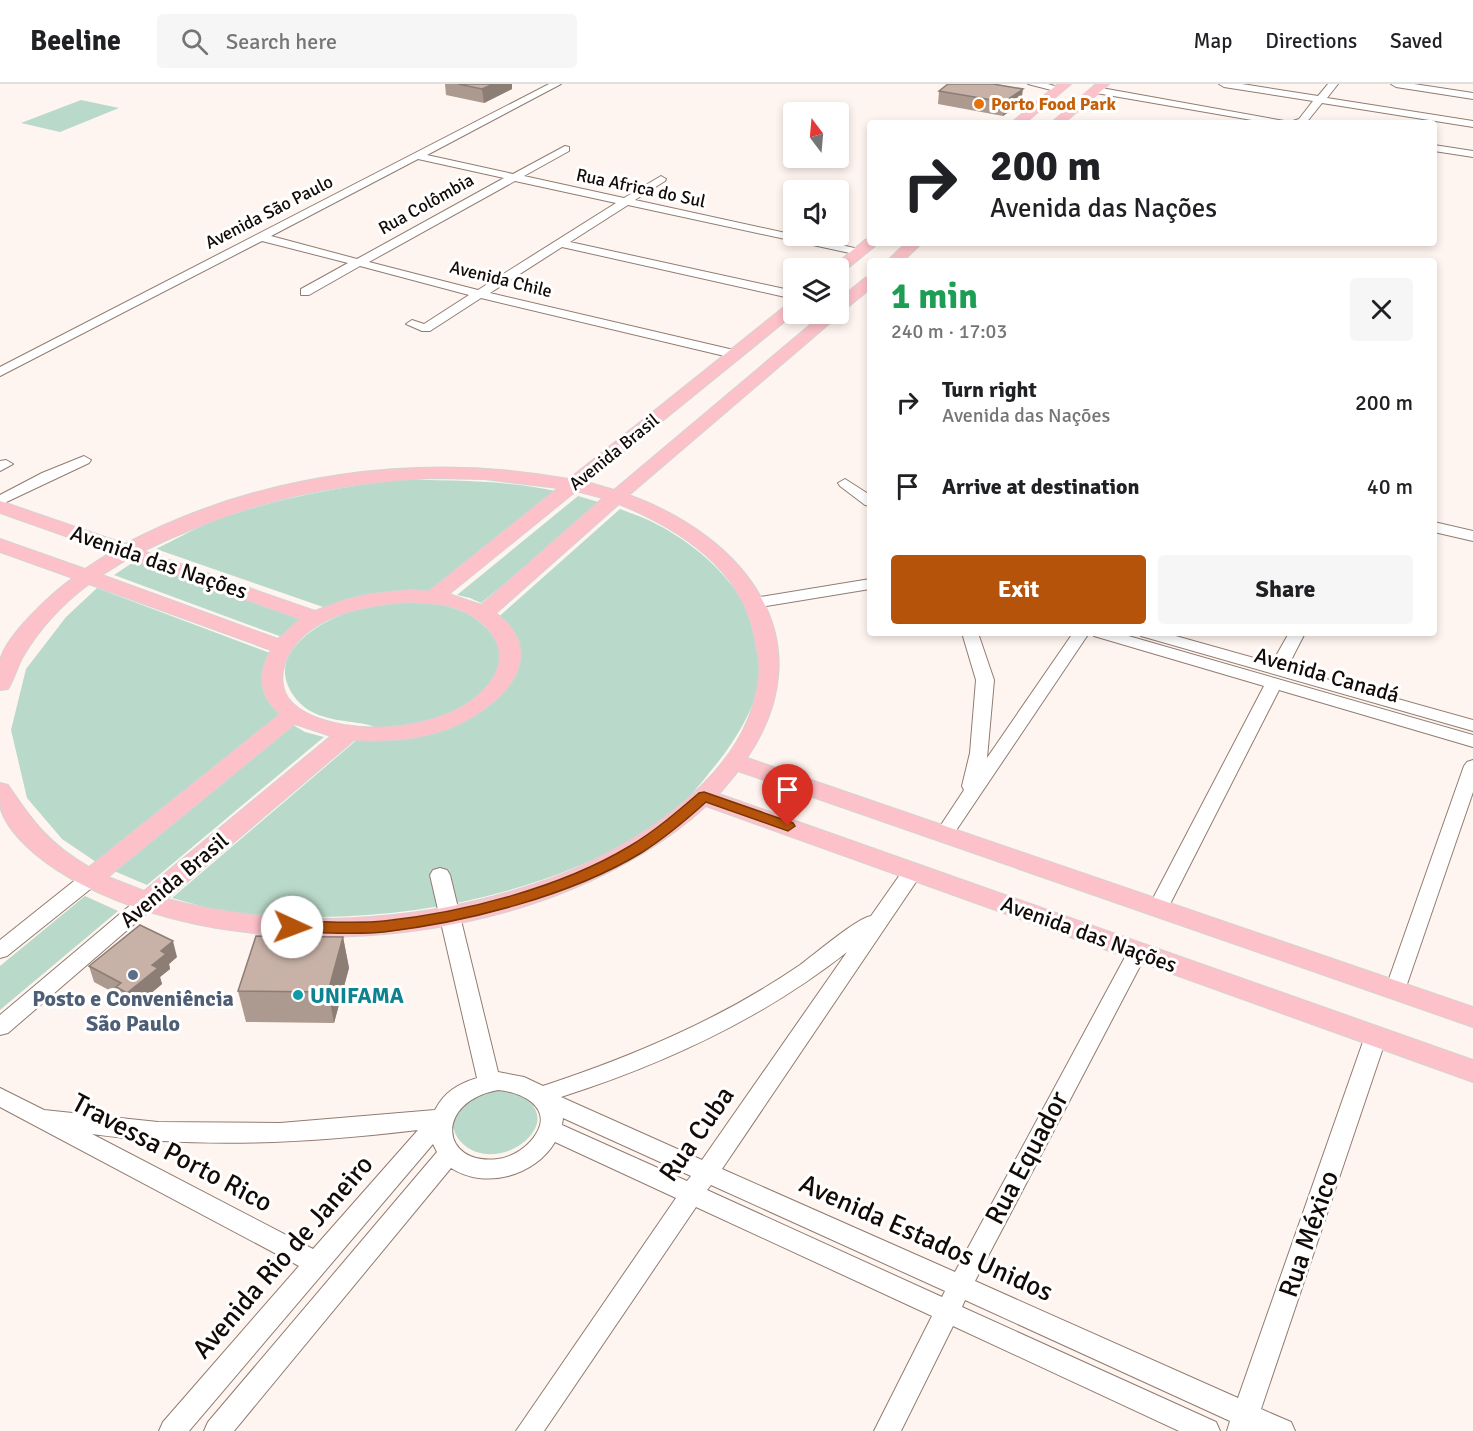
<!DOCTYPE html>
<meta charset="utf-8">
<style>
body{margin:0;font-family:Signika,sans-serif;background:#f6f6f6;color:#202124;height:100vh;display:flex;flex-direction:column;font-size:22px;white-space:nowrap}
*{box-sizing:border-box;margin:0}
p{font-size:20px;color:#757577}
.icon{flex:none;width:33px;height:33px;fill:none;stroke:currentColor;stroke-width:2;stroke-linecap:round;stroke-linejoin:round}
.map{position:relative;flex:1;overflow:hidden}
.drawer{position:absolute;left:867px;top:174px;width:570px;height:378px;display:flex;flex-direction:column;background:#fff;border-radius:6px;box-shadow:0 3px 9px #0003}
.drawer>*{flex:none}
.guide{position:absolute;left:867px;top:36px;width:570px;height:126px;border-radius:6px;box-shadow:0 3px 9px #0003;background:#fff;color:#202124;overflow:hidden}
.needle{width:39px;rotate:344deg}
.fabs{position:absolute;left:783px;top:18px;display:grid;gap:12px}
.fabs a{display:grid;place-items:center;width:66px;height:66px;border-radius:6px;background:#fff;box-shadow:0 3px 9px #0003;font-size:30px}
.pin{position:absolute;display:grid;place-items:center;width:51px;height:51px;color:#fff;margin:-62px -26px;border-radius:50% 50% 50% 0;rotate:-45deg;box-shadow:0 0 6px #0007}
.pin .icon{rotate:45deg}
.me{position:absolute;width:66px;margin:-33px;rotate:92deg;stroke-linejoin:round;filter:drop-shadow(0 0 4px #0008)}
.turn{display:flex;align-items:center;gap:21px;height:126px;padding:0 24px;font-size:27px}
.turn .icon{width:78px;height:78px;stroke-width:2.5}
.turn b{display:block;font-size:42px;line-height:51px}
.round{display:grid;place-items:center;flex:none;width:63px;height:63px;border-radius:6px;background:#f6f6f6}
.overview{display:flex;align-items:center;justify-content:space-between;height:102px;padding:0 24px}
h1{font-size:36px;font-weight:700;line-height:45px;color:#1e9e55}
.primary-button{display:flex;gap:12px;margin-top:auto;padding:12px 24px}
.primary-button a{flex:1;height:69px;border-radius:6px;background:#b45309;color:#fff;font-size:24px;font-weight:700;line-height:69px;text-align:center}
.primary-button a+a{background:#f6f6f6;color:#202124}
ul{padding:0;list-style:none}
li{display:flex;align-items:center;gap:18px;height:84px;padding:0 24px}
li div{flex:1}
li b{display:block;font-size:22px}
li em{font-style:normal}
header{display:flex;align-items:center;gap:36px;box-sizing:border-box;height:84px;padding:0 30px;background:#fff;border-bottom:2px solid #e0e0e0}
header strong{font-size:28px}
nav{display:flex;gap:33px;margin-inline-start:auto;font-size:21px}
.search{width:420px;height:54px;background:#f6f6f6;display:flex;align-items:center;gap:15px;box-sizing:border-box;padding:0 21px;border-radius:6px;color:#757577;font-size:22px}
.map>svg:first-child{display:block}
.green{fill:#b9d9ca}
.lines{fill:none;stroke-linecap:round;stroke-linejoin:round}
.minor-casing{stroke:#917c71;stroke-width:2}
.major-casing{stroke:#d5d3d3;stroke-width:2}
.minor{fill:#fff;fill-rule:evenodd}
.major{fill:#fcc1c9;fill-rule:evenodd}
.wall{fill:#ac9990}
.shaded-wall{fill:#8c7d75}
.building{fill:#c8b2a7;stroke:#8c7d75;stroke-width:1.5}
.route{fill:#b45309;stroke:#753606;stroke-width:1.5}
.food-dot{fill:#e8710a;stroke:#fff;stroke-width:2}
.service-dot{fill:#5c6f8a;stroke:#fff;stroke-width:2}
.culture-dot{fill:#0f9aa8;stroke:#fff;stroke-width:2}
.labels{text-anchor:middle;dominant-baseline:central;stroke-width:6;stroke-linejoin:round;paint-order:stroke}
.far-food-label{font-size:18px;font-weight:bold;fill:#c56008;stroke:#fff;text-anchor:start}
.far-street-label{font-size:18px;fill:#130b08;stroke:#fff}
.street-label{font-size:22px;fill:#130b08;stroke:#fff}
.culture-label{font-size:22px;font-weight:bold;fill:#0d838f;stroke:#fff;text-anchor:start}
.service-label{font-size:22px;font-weight:bold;fill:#4e5e75;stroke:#fff}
.near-street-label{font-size:27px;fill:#130b08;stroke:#fff}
</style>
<header>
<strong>Beeline</strong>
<div class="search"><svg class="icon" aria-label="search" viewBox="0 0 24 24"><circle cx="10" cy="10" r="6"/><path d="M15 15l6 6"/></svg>Search here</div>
<nav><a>Map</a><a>Directions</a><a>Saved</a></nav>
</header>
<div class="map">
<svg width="1473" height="1347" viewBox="0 0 1473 1347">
<rect width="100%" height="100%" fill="#fff5f0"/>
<!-- green -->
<path class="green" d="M81,16l38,8 -59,24 -39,-9z
M398,396c53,0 106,0 158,11l-126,100 -46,1 -61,15 -167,-58c17,-8 35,-19 53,-26 62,-24 124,-35 189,-43z
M578,412l24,7 -121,100 -11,-5 -13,-3z
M620,425c13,5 26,9 38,16 52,27 102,77 103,139 2,33 -26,78 -47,103 -21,26 -40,51 -70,67 -98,56 -213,82 -325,83 -24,1 -50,2 -74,-2 -25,-4 -49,-10 -73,-17l201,-172c-22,-6 -46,-4 -66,-17 -10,-7 -18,-18 -21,-29 -4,-16 4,-29 15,-40 40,-40 144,-56 185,-12z
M135,477l171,58 -24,18 -168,-62z
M97,504l173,65c-12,26 -5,39 9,62l-183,147 -34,-23 -35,-41 -16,-68 15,-61 40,-52z
M293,641l12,7 19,5 -177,148 -33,-14z
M85,812l33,15 -118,99v-44z
M501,1006c23,3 50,21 29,46 -15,18 -48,26 -67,8 -28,-27 13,-51 38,-54z"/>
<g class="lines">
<defs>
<path id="minor" d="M549,0h12l-134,71 86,19 52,-28 4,1v4l-45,25 100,22 37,-22 5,3 -1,2 -30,19 224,49 6,3 -6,3 -231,-50 -58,37 224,49v8l-232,-52 -72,46 248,58 1,3 -6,4 -252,-60 -51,33h-8l-16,-7 6,-4 12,4 45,-29 -109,-29 -51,29h-8v-6l47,-26 -86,-22 -262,135v-9zM418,75l86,19 -147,81 -86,-23zM515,97l101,22 -138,87 -109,-28z
M1028,0h20l16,5 -5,3z
M1219,0h23l76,12 10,-12h10l-11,14 146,23v6l-151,-24 -16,20h-37l-173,-30 -5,-3 5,-3 194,35 9,-3 14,-18 -89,-14z
M1391,0h23l59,9v6l-77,-12z
M1434,61l39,6v6l-39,-6z
M84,372l7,4 -2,3 -89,42v-10l42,-22z
M6,376l7,4 -13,7v-10z
M845,395l25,16v11l-5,-1 -25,-19 -2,-3z
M1434,438l39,9v10l-39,-9z
M870,495v10l-116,19 -8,-5 8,-5z
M962,549h16l16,47 -7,78 86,-125h16l-138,205 -7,2 -7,-2 -2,-4 29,-44 -2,-4 8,-33 6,-73z
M1092,549h26l355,102v12l-194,-57 -111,218 -3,5 -7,2 -7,-2 -3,-5 116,-222 -170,-50z
M1139,549h26l107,30 17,-30h16l-18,35 186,52v11l-332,-95z
M1473,676v32l-68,198 -3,5 -7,3 -7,-3 -3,-5 79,-224 3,-4z
M913,780l7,2 3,5 -3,5 -198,293 233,103 176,-326 7,-2 7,2 3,5 -173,330 263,117 127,-362 3,-6 8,-2 8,2 3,6 -126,373 30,13 4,9h-68l3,-10 -265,-121 -3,7 254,115 4,9h-41l-226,-105 -52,105h-27l58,-115 -236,-109 -152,224h-28l160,-233 -121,-56c-20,34 -70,48 -104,26l-217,263h-30l4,-9 229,-270 -4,-8 -244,287h-30l4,-9 136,-156 -299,-159v-19l44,22 114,12 122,1 155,-13c9,-18 23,-26 42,-32l-47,-203 3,-5 7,-2 7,2 3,5 48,197 26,5 19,9c91,-30 178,-67 257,-121 15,-11 57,-47 71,-49l35,-50zM847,868l-145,208 -141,-63c103,-33 201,-78 286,-145zM498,1006c23,2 55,17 38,44 -8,13 -23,23 -38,25 -58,7 -64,-57 0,-69zM563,1034l128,58 -4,5 -125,-56zM418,1046l-105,119 -221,-115c108,15 218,9 326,-4zM711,1101l234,106 -3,6 -235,-107z
M91,787l7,2 3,5 -3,5 -91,73 -7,2v-18l84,-67z
M147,811l7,2 3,5 -3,5 -146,126 -8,2v-20l140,-118z"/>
<path id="major" d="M1058,0h13l-46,39h-14z
M1096,0h13l-45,39h-13z
M870,155v4h7l-2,3 -32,26 -5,1v-5h-7l34,-28z
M906,159h16l-19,18h-16z
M870,193v12l-27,22 -4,1 1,2 -3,3 -208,178c117,43 197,145 118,263l726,249v20l-735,-256 -19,23 754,266v22l-767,-276c-151,138 -441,171 -623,79 -29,-15 -71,-43 -82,-75 -1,-8 -1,-20 -1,-27l8,2c24,36 42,60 81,82l191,-153c-21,-18 -23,-40 -9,-64l-182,-66c-27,20 -50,45 -67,74 -5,10 -8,21 -14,31l-8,1c0,-9 0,-19 0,-28 3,-24 53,-70 73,-84l-73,-26v-13l85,30 26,-17 -111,-39v-12l125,43c135,-71 294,-92 444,-65l220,-176 5,-1v12l-207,168 27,8 209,-176h15v-14l27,-22zM432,394l52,1 74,9 -129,103 -21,-1 -38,4 -26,6 -29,11 -172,-60c100,-48 178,-67 289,-73zM576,407l27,7 -122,107 -32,-11zM619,420c59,24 122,64 135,131 2,12 6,25 5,37 -6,107 -137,184 -227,213 -117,39 -246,45 -365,14l187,-159c31,2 62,0 91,-10 49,-18 111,-71 51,-117zM129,474l171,61 -22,20 -176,-64zM408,518c13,1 28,1 41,4 31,8 65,37 44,72 -28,44 -102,55 -149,47 -20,-4 -43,-10 -56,-27 -7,-10 -7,-24 -3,-35 18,-48 78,-57 123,-61zM295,640l36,12 -187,155 -36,-14z"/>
</defs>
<!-- minor casing -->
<use href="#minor" class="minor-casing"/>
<!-- major casing -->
<use href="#major" class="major-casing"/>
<!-- minor -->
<use href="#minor" class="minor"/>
<!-- major -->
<use href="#major" class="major"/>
</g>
<!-- wall -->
<path class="wall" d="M445,0h67v5l-28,14 -38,-8z
M939,7l82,12 -18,13 -65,-12z
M343,853l6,31 -15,55 -88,-1 -8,-31z
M177,873l-8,7 1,5 -10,8 2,7 -30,25 -11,-6 -3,-8 -24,-13 -5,-16z"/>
<!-- shaded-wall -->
<path class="shaded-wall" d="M493,0h19v5l-28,14 -2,-14z
M1023,5l-2,14 -18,13 1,-14z
M343,853l6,31 -15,55 -6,-31z
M173,857l4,16 -8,7 1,5 -10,8 2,7 -30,25 -5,-16 34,-42z"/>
<!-- building -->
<path class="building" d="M458,0h35l-11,5z
M948,0h45l30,5 -19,13 -65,-11z
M140,841l33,16 -12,10 5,3 -14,11 6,3 -31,25 -11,-6 5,-4 -32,-17z
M256,852l87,1 -15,55 -90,-1z"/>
<!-- route -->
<path class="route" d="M704,708l89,31 2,3 -7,5 -82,-29c-21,19 -41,36 -65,51 -71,43 -174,69 -257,79 -30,3 -62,0 -92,0l-5,-1 -2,-4 2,-4 5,-2c30,0 62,3 92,0 81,-9 176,-33 246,-75 25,-15 47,-34 69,-53z"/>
<!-- markers -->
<circle class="food-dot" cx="979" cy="20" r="6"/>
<circle class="service-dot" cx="133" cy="891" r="6"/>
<circle class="culture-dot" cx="298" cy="911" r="6"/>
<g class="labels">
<!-- far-food labels -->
<g class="far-food-label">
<text x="991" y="20">Porto Food Park</text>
</g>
<!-- far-street labels -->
<g class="far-street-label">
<text transform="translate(641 104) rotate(12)">Rua Africa do Sul</text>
<text transform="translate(426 120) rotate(-29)">Rua Colômbia</text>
<text transform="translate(269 128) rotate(-27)">Avenida São Paulo</text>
<text transform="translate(501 195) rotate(14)">Avenida Chile</text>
<text transform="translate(614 368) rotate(-39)">Avenida Brasil</text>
</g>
<!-- street labels -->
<g class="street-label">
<text transform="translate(159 478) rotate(19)">Avenida das Nações</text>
<text transform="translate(1327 591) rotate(16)">Avenida Canadá</text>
<text transform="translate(174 796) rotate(-40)">Avenida Brasil</text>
<text transform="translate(1089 850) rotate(20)">Avenida das Nações</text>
</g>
<!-- culture labels -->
<g class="culture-label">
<text x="310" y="911">UNIFAMA</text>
</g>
<!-- service labels -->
<g class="service-label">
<text x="133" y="914">Posto e Conveniência<tspan x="133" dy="25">São Paulo</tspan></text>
</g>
<!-- near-street labels -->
<g class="near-street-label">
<text transform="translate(697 1050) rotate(-55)">Rua Cuba</text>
<text transform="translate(172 1069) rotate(28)">Travessa Porto Rico</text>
<text transform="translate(1027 1074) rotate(-62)">Rua Equador</text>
<text transform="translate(1309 1150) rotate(-71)">Rua México</text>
<text transform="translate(926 1154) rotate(24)">Avenida Estados Unidos</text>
<text transform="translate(283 1173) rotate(-49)">Avenida Rio de Janeiro</text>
</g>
</g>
</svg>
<div class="fabs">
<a><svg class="needle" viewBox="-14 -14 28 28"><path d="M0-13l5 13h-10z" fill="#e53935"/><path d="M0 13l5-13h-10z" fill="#757577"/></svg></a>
<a><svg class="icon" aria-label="sound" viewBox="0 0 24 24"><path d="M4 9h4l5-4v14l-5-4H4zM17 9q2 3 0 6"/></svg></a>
<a><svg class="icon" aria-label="layers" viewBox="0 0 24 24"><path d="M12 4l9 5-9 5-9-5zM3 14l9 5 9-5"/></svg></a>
</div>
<div class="pin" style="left:788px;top:742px;background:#d93025"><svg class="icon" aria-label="arrive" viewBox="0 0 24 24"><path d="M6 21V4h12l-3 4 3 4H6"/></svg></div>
<svg class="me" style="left:292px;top:843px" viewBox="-20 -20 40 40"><circle r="19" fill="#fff"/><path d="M0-13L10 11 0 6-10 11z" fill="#b45309"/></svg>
<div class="guide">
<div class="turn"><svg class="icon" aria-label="right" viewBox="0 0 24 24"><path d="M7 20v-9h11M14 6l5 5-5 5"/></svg><div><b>200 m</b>Avenida das Nações</div></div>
</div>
<section class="drawer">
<div class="overview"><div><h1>1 min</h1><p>240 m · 17:03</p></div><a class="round"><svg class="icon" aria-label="close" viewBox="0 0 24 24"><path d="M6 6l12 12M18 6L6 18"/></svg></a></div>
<ul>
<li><svg class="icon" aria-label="right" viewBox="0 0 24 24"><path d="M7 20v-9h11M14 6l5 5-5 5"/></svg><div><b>Turn right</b><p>Avenida das Nações</p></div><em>200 m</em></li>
<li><svg class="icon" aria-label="arrive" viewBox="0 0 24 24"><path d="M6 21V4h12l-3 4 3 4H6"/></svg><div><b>Arrive at destination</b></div><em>40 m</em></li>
</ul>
<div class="primary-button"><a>Exit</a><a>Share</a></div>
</section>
</div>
